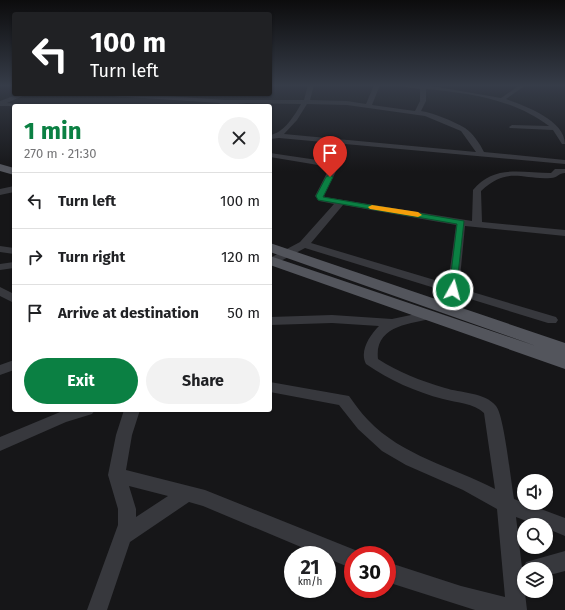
<!DOCTYPE html>
<meta charset="utf-8">
<style>
body{margin:0;font-family:"Fira Sans",sans-serif;background:#f2f2f2;color:#202124;height:100vh;display:flex;flex-direction:column;font-size:15px;white-space:nowrap}
*{box-sizing:border-box;margin:0}
p{font-size:13px;color:#757577}
.icon{flex:none;width:22px;height:22px;fill:none;stroke:currentColor;stroke-width:2;stroke-linecap:round;stroke-linejoin:round}
.map{position:relative;flex:1;overflow:hidden}
.sheet{position:absolute;left:12px;top:104px;width:260px;height:308px;display:flex;flex-direction:column;background:#fff;border-radius:4px;box-shadow:0 1px 3px #0004}
.sheet>*{flex:none}
.banner{position:absolute;left:12px;top:12px;width:260px;height:84px;border-radius:4px;box-shadow:0 1px 3px #0004;background:#202124;color:#fff;overflow:hidden}
.tools{position:absolute;left:517px;top:474px;display:grid;gap:8px}
.tools a{display:grid;place-items:center;width:36px;height:36px;border-radius:50%;background:#fff;box-shadow:0 1px 3px #0004;font-size:20px}
.speed{position:absolute;left:284px;top:546px;display:flex;gap:8px;font-size:20px;font-weight:700;text-align:center}
.speed>*{display:grid;place-content:center;width:52px;height:52px;border-radius:50%;background:#fff;box-shadow:0 1px 3px #0004;line-height:1}
.speed small{font-size:10px;font-weight:400}
.speed .limit{border:6px solid #d22;background:#fff;color:#111}
.pin{position:absolute;display:grid;place-items:center;width:34px;height:34px;color:#fff;margin:-41px -17px;border-radius:50% 50% 50% 0;rotate:-45deg;box-shadow:0 0 4px #0007}
.pin .icon{rotate:45deg}
.me{position:absolute;width:44px;margin:-22px;rotate:7deg;stroke-linejoin:round;filter:drop-shadow(0 0 3px #0008)}
.turn{display:flex;align-items:center;gap:14px;height:84px;padding:0 12px;font-size:18px}
.turn .icon{width:52px;height:52px;stroke-width:2.5}
.turn b{display:block;font-size:28px;line-height:34px}
.round{display:grid;place-items:center;flex:none;width:42px;height:42px;border-radius:21px;background:#f2f2f2}
.head{display:flex;align-items:center;justify-content:space-between;height:68px;padding:0 12px}
h1{font-size:24px;font-weight:700;line-height:30px;color:#0b8043}
.button{display:flex;gap:8px;margin-top:auto;padding:8px 12px}
.button a{flex:1;height:46px;border-radius:24px;background:#0b8043;color:#fff;font-size:16px;font-weight:700;line-height:46px;text-align:center}
.button a+a{background:#f2f2f2;color:#202124}
ul{padding:0;list-style:none}
li{display:flex;align-items:center;gap:12px;height:56px;padding:0 12px;border-top:1px solid #e0e0e0}
li div{flex:1}
li b{display:block;font-size:15px}
li em{font-style:normal}
.map>svg:first-child{display:block}
.lines{fill:none;stroke-linecap:round;stroke-linejoin:round}
.minor{fill:#37383d;fill-rule:evenodd}
.major{fill:#53555c;fill-rule:evenodd}
.route{fill:#0b8043;stroke:#07532c}
.slow{fill:#f59e0b}
</style>
<div class="map">
<svg width="565" height="610" viewBox="0 0 565 610">
<rect width="100%" height="100%" fill="#161618"/>
<g class="lines">
<!-- minor -->
<path class="minor" d="M308,85h6l-4,15 37,1 19,3 8,-19h6l-8,20 43,6 5,-10v-12l-29,-4h35l75,13 19,-13h6l-20,14c19,7 59,21 59,45h-3l-9,-14 -43,-2 -1,-1 3,-2 37,1c-36,-27 -80,-33 -123,-37v12l-5,10c13,2 32,10 44,17 8,5 15,16 19,24l81,8v4l-286,-26 -9,1v-4c14,-2 24,-19 31,-31l-54,-1 -29,3 2,-3 -108,-7 -3,-2h28l89,6h78zM307,104l40,1 78,11 36,15 15,21 -192,-18 13,-14z
M19,94h8l-20,9 23,3h-30v-5z
M270,153l68,10 1,2 -15,31 1,1 147,24 1,-31c21,-26 49,-17 78,-17l4,-4h10v4c-6,0 -8,5 -14,5 -31,2 -42,-12 -70,13l1,31 83,8v6l-100,-10 -6,62 97,29 2,3 -2,3h-8l-243,-75 -28,15h-7v-5l30,-16 34,-38 -15,-3 -4,-5 15,-29 -60,-10zM343,205l113,20 -8,59 -137,-41z
M14,186v6l-14,3v-6z
M0,246l14,2v6l-14,-2z
M14,262v6l-14,2v-6z
M0,287l14,7v9l-14,-7z
M430,311l4,1 2,3 -2,3c-23,6 -60,7 -56,41 20,13 43,22 67,29 15,5 40,4 51,18 8,9 15,76 18,93l51,19v18l-19,-8v-3h-9l-21,-8 11,93h-52l-88,-28v-20l74,24 44,11 -8,-88 -34,-19 -57,-25 -24,-14 -24,-22 -19,-24 -69,-13v-10l79,14c6,8 12,17 19,24 34,36 85,47 127,69l-11,-76c-10,-10 -27,-10 -41,-14 -27,-7 -54,-19 -77,-35 -7,-13 4,-29 13,-38l-47,-3 -62,2v-8l62,-2 60,4z
M14,360v10l-14,5v-10z
M65,410h30l-3,4 -26,8 -66,29v-14z
M124,410h16l-8,25 -6,35 79,20 155,62 1,3h-8v14l-26,-11v-3h-7l-117,-49 -14,-4 -59,40 -23,68h-20l31,-85v-16l-10,-34 8,-40zM129,486l39,10 -32,21v-8z
M565,551v20l-19,5v-7h-22v2l-1,-2 3,-7z"/>
<!-- major -->
<path class="major" d="M0,164l14,4v7l-14,-4z
M270,243l295,100v26l-295,-104v-9l266,90 -266,-94z"/>
</g>
<!-- sky -->
<linearGradient id="sky" x2="0" y2="1"><stop stop-color="#0c0c0d"/><stop offset="0.5" stop-color="#363c48"/><stop offset="1" stop-color="#363c48" stop-opacity="0"/></linearGradient>
<rect width="565" height="171" fill="url(#sky)"/>
<!-- route -->
<path class="route" d="M330,175l3,2 -10,20 141,24 -8,71h-3l-4,-2 8,-66 -139,-24 -2,-4 10,-19z"/>
<!-- slow -->
<path class="slow" d="M372,205l46,7 4,3 -4,2 -48,-8 -2,-2z"/>
</svg>
<div class="tools">
<a><svg class="icon" aria-label="sound" viewBox="0 0 24 24"><path d="M4 9h4l5-4v14l-5-4H4zM17 9q2 3 0 6"/></svg></a>
<a><svg class="icon" aria-label="search" viewBox="0 0 24 24"><circle cx="10" cy="10" r="6"/><path d="M15 15l6 6"/></svg></a>
<a><svg class="icon" aria-label="layers" viewBox="0 0 24 24"><path d="M12 4l9 5-9 5-9-5zM3 14l9 5 9-5"/></svg></a>
</div>
<div class="speed"><div>21<small>km/h</small></div><div class="limit">30</div></div>
<div class="pin" style="left:330px;top:177px;background:#d93025"><svg class="icon" aria-label="arrive" viewBox="0 0 24 24"><path d="M6 21V4h12l-3 4 3 4H6"/></svg></div>
<svg class="me" style="left:453px;top:290px" viewBox="-20 -20 40 40"><circle r="17" fill="#0b8043" stroke="#fff" stroke-width="3"/><path d="M0-11L8 9 0 5-8 9z" fill="#fff"/></svg>
<div class="banner">
<div class="turn"><svg class="icon" aria-label="left" viewBox="0 0 24 24"><path d="M17 20v-9H6M10 6l-5 5 5 5"/></svg><div><b>100 m</b>Turn left</div></div>
</div>
<section class="sheet">
<div class="head"><div><h1>1 min</h1><p>270 m · 21:30</p></div><a class="round"><svg class="icon" aria-label="close" viewBox="0 0 24 24"><path d="M6 6l12 12M18 6L6 18"/></svg></a></div>
<ul>
<li><svg class="icon" aria-label="left" viewBox="0 0 24 24"><path d="M17 20v-9H6M10 6l-5 5 5 5"/></svg><div><b>Turn left</b></div><em>100 m</em></li>
<li><svg class="icon" aria-label="right" viewBox="0 0 24 24"><path d="M7 20v-9h11M14 6l5 5-5 5"/></svg><div><b>Turn right</b></div><em>120 m</em></li>
<li><svg class="icon" aria-label="arrive" viewBox="0 0 24 24"><path d="M6 21V4h12l-3 4 3 4H6"/></svg><div><b>Arrive at destination</b></div><em>50 m</em></li>
</ul>
<div class="button"><a>Exit</a><a>Share</a></div>
</section>
</div>
